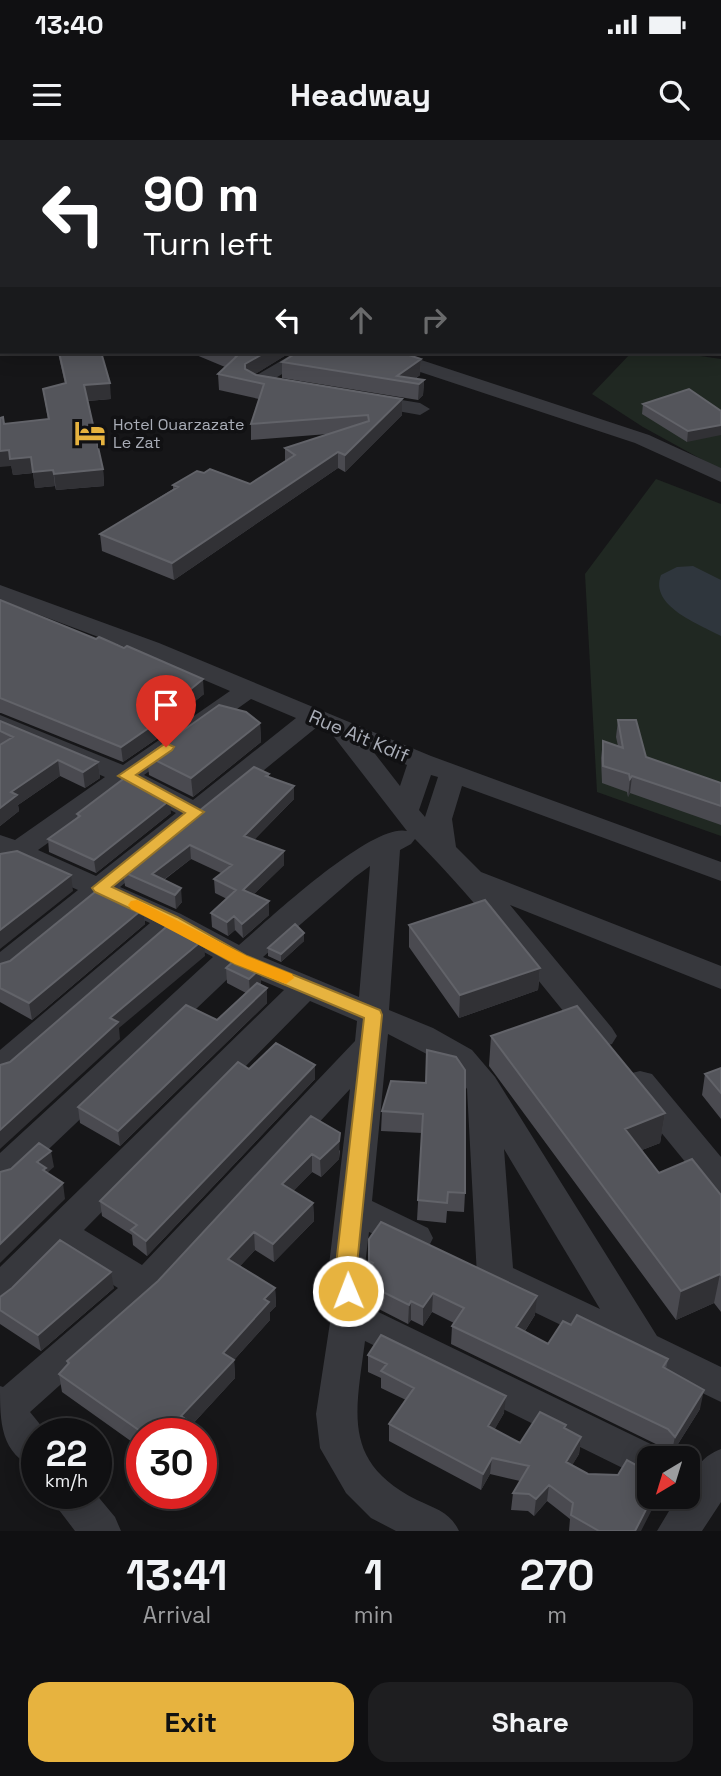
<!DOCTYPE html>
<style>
body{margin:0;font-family:"Space Grotesk",sans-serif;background:#1e1e20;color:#f1f3f6;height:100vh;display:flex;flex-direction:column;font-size:26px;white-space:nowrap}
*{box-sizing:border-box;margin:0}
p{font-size:23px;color:#9c9d9f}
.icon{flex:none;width:38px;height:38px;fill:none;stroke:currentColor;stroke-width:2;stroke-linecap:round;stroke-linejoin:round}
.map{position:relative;height:1391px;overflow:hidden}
.panel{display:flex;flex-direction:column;background:#101012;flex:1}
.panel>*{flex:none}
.top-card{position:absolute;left:0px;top:0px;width:721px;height:214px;box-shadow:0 4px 18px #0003,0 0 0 2px #303032;background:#202124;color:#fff;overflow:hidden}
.needle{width:46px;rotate:218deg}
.fabs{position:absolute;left:637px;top:1306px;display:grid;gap:14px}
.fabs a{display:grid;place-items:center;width:63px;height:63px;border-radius:14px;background:#101012;box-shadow:0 4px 18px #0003,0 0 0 2px #303032;font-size:35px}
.speed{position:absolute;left:21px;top:1278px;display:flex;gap:14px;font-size:35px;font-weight:700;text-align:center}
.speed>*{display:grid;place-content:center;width:91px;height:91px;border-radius:50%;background:#101012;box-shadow:0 4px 18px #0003,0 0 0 2px #303032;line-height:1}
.speed small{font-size:18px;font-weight:400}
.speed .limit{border:10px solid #d22;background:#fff;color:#111}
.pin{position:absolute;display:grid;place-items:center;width:60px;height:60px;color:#fff;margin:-72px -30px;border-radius:50% 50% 50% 0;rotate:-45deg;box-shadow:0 0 7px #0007}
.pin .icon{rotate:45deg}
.me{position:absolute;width:77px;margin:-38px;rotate:359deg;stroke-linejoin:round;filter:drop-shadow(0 0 5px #0008)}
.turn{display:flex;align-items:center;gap:24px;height:147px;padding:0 28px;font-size:32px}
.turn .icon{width:91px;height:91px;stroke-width:2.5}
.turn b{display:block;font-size:49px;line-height:60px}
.lanes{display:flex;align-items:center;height:66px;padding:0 28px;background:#0003;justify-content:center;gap:35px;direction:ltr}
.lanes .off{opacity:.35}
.eta{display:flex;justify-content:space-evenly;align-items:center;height:119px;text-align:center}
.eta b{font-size:42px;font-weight:700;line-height:49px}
.cta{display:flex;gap:14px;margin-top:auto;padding:14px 28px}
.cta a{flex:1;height:80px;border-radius:21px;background:#e7b33f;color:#111;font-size:28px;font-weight:700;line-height:80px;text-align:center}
.cta a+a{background:#1e1e20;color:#f1f3f6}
.status{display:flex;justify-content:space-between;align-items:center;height:49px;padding:0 35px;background:#101012;direction:ltr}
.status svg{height:19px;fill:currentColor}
header{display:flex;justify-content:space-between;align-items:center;height:91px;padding:0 28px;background:#101012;font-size:32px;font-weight:700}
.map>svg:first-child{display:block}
.green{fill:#202822}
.water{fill:#2f363d}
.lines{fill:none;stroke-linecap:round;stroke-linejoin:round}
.minor{fill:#37383d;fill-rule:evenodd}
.wall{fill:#4a4a50}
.shaded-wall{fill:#313135}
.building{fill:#54555b;stroke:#626369;stroke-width:2}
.route{fill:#e7b33f;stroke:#967429;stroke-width:2}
.slow{fill:#f59e0b}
.labels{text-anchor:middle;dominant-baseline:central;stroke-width:7;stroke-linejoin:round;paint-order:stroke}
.far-poi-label{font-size:16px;fill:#a9adb7;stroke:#111113;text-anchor:start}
.street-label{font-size:19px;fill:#a9adb7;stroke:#111113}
</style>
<div class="status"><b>13:40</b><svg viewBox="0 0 49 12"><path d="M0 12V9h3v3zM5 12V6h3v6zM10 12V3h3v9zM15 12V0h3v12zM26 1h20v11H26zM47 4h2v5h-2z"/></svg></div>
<header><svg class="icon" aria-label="menu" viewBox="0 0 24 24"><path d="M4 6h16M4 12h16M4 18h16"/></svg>Headway<svg class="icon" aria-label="search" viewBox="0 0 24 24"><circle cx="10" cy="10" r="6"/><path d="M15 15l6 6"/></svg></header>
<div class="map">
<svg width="721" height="1391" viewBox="0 0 721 1391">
<rect width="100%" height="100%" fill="#161618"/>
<!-- green -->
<path class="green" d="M632,212h41l48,7v111l-78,-43 -51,-33z
M656,339l65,25v332l-124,-44 -12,-218z"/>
<!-- water -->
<path class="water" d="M693,426l28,14v56c-22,-12 -72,-30 -60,-61l16,-8z"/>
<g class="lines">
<!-- minor -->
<path class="minor" d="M296,212h22l-44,27 17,5 3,4 -3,4 -7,2 -34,-9 -3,-4z
M370,212h27l252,83 72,33v14l-86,-39 -263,-87z
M365,254l55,9 10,6 -10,6 -62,-11 -3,-4z
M0,445l159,58 272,113 290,106v19l-259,-95 -10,33 4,28 25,25 240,94v23l-211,-84 102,123 5,8 -5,8 -11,3 -11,-3c-58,-71 -111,-140 -175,-205l-4,5 -11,6 -11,160 44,18 39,22 23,27 162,259 64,31v35l-239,-115 -5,-11 -10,-187 -17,-23 -62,-32 -16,167 56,27 5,10 -5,10 -13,4 -46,-20 -4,33 3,42 295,143 4,8h-18v23l-284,-140c-9,71 -24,121 52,159 19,9 33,12 42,31h-63l-25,-13 -25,-25 -26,-45 -4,-34 15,-98 -2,-51 21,-176 -192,208 -128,115 17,21h-10v36c-37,-15 -37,-47 -37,-83l3,1 115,-99 -56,-36 -49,50 -13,4v-39l284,-277 -47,-20 -225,214 -12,3v-34l213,-196 -40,-22 -161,141 -12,4v-30l150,-127 -48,-22 -91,74 -11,4v-27l78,-62 -59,-26 -5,3 -14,2v-34l15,5 90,-63 -105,-45v-17l123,50 107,-74 -89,-38 -141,-53zM251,559l45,19 -103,82 -49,-25zM317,587l14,6 76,98c-35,-9 -140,90 -168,114l-58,-31 -61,-27zM372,610l35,15 -7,21zM431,635l7,2 -13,40 -6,-7zM127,647l49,26 -80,63 -58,-26zM370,726l-11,131 -96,-40 92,-80zM310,861l47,20 -2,20 -213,224 -58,-35zM504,1009l96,160 -87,-41z
M640,931l12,3 69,83v38l-12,-4 -81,-99 -4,-9 4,-9z
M721,1309v53l-19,29h-45l21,-35h10c0,-21 13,-40 33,-47z
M50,1353h45l20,24 6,14h-46l-19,-25z"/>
</g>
<!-- wall -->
<path class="wall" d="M0,104h2v50l-2,-2z
M2,168v44h99l10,47 -23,2 15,68 1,17 -48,4 -1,-4 -20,2 -2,-15 -20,2 -9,-51 44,-4 -5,-31 22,-5 -7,-31 -58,3v-47z
M189,212h102l-36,22 147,25v16l-57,57 -7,-4 -164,112 -72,-29 -2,-17 73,-45v-4l31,-12 46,11 35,-23v-13l43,-14 -77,6v-16l8,-25 -40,-9 -1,-16 7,-7z
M421,219l-1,16 -5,4 9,1 -1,15 -5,5 -136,-22v-16z
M643,264l78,7 -34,31 -45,-28z
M0,460l204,94 -15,12 1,10 -67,46 -122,-49h-1z
M618,580l28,37 75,26v42l-91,-32 -2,4 -1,-5 -25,-9 -1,-25 2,-17 15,5 -2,-9z
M0,581l98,41 2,16 -15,10 -25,-12 -42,29 1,6 -19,15z
M260,583l1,19 -68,55 -44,-22 -2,-19z
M269,634v3l25,9v13l-40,41 30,25 -30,29 15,21 -26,23 -8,-8 -7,6 -16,-9 -1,-14 16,-14 -12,-6 -1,-14 7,-6 -30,-14 -27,21 18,22 -6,7 -51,-23 -2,-14z
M171,673l-75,60 -47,-21 -1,-13 29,-21v-4z
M144,768l1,16 -113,96 -32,-18v-38l10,-3z
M409,785l131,43 -2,22 -79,28 -50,-71z
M304,793v8l-23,21 -13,-6v-8z
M226,828h35v15l-1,1 7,4v15l-147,143 -40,-23 -2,-16 139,-87 29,-27 -19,-10z
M491,896l174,77 -5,30 -18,7 17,23 62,22v117l-7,-9 -38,17 -187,-254z
M721,928v51l-19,-24 3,-21z
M249,929l66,10 -168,177 -14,-11 -1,-10 -30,-19 -2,-15z
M426,943l39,110 -1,19 -17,-1 -1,12 -29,-3 5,-87 -41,-2 1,-20z
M311,976l29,35 -1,8 -18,18 -9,-5 -19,19 20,12 1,18 -40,41 -19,-12 -15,16 35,22 1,18 -6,6v8l-36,40 1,18 -46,50 -47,5v16l-80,-57 -3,-18 9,-9 -1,-4 91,-80z
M369,1099l166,76 -10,16 23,13 23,-19 97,34 -2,10 34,40 -29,46 -7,-7 -213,-104 1,-18 2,-3 -22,-11 -9,14 -12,-6 -3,4 -37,-19 -2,-25z
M114,1148l-73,63 -41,-27v-27z
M368,1215l136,58 -10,17 26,13 46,-18 -1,4 16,8 -2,17 -7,11 69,66h-72l1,-12 -23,-18 -13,15 -6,-5 -17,-1 2,-17 7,-12 -30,-7 -9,16 -92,-49v-17l17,-24 -25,-12v-10l-13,-6z"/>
<!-- shaded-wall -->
<path class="shaded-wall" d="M266,212h25l-45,28 -1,-16z
M421,219l-1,16 -11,8 -12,-7z
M424,240l-1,15 -5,5 1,-16z
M110,243l1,16 -25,2 -2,-16z
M402,259v16l-57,57v-17z
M721,285v10l-34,7 1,-11z
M9,310l22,7 2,16 -20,2 -2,-9 -11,1v-16z
M338,312v16l-164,112 -2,-17z
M103,329l1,17 -48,4 -2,-16z
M53,330l2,16 -20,2 -2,-16z
M203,539l1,15 -15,12 1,10 -67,46 -2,-15z
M260,583l1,19 -68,55 -2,-19z
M58,620l2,16 -42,29 1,6 -19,15v-18l11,-16z
M98,622l2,16 -15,10 -2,-16z
M632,636l-2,17 -2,4 2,-18z
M294,646v13l-50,51v-14z
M170,660l1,13 -75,60 -2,-13z
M190,705l1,14 -36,27 -3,-12z
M284,711v14l-40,39 -1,-14z
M71,735l2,16 -73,58v-19z
M181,748l1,14 -6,7 -1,-14z
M269,761v14l-26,23 -1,-14z
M144,768l1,16 -113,96 -3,-17z
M234,776l1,14 -7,6 -1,-14z
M304,793v8l-23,21v-8z
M204,799l1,17 -86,72 1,11 -120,110v-19l110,-112z
M261,828v15l-11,12 -1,-16z
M540,828l-2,22 -79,28 1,-23z
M267,848v15l-147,143 -2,-15z
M315,925v14l-168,177 -1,-15z
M665,973l-5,30 -39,15 4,-29z
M340,993l-1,26 -18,18 -1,-18z
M51,1011l3,16 -7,6 2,11 -12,-22z
M312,1014v18l-29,30 -1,-18z
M63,1043l2,16 -65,64v-19z
M313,1063l1,18 -40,41 -1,-18z
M254,1092l1,18 -25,27 -2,-18z
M111,1132l3,16 -73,63 -3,-16z
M720,1134l-6,29 -38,17 5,-29z
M275,1148l1,18 -6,6v8l-37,41 1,-1 1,18 -46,50v5h-12l4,-17 42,-63 41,-54z
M433,1153l-1,19 -9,14v-19z
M537,1156l-2,19 -20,31 1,-19z
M411,1161v19l-3,4 1,-19z
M704,1250l-4,19 -29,46 4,-18z
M506,1256l-2,17 -17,30 1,-17z
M581,1297l-2,17 -15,25 2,-17z
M492,1318l-2,16 -9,16 2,-16z
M549,1345l-2,16 -13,15 2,-17z
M653,1356h6l-18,35h-6z"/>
<!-- building -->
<path class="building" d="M0,104h2v38l-2,-2z
M2,168v33h-2v-32z
M59,212h42l9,31 -26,2 19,84 -49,5 -1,-4 -20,2 -2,-15 -21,2 -1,-9 -9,1v-33l3,-1 1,7 45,-5 -6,-30 23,-6z
M225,212h41l-21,12v5l11,6 146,24 -57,56 -7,-3 -166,111 -72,-29 78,-47 -5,-2 24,-14 7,2 6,-4 40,15 45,-29 -10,-7 84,-27 -1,-6 -117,9 13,-40 -46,-10 19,-18z
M298,212h102l21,7 -24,17 27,4 -5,4 -137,-22z
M689,249l32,22v14l-33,6 -45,-27z
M0,460l96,39 3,-2 25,11 3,-2 76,33 -23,19 9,2 -68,47 -121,-49z
M219,565l27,7 14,11 -69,55 -44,-22z
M618,580h18l10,37 75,26v23l-89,-30 -2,3 -1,-5 -26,-8v-25l20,7z
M0,581l98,41 -15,10 -25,-12 -47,32 6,3 -17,13v-63l13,-8 -13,-6z
M254,627l15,7 -3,2 28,10 -50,50 40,15 -41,39 26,11 -27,23 -8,-8 -7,6 -16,-9 25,-23 -22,-11 18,-14 -42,-20 -38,29 29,14 -6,7 -52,-23z
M126,637l44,23 -76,60 -46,-21 32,-23 -3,-2z
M17,711l54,24 -71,55v-76z
M100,748l44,20 -115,95 -29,-15v-24l10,-3z
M485,760l55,68 -80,27 -51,-70z
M172,782l32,17 -94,79 8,4 -118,108v-65l10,-3z
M295,784l9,9 -23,21 -13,-6z
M237,818l24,10 -12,11 -23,-11z
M257,843l10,5 -149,143 -40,-24 108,-102 31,15z
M577,866l88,107 -40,16 34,44 33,-14 29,36v80l-1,-1 -39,17 -190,-255z
M276,903l39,22 -169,176 -15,-11 6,-5 -37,-24 138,-139 11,7z
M427,910l29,7 9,13v123l-17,-1 -1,11 -29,-3 5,-86 -41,-3 9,-30 35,2z
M721,928v25l-16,-19z
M311,976l29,17 -1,8 -19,18 -8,-5 -30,30 31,19 -40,41 -19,-12 -26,27 47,29 -11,11 5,3 -46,51 11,7 -53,56 7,5 -11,12h-34l-84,-59 10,-11 -2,-2 91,-80z
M39,1003l12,8 -14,11 9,6 -3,2 20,13 -63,61v-72l11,-3z
M381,1082l156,74 -21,31 32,17 15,-23 8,4 6,-10 91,44 -5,8 41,23 -29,47 -7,-8 -216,-103 12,-18 -31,-15 -10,14 -12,-6 -2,4 -38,-19 -2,-17 4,-6 -4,-2v-22z
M60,1100l51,32 -73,63 -38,-25v-13l12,-9z
M381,1195l125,61 -18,30 32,17 20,-31 26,13 -2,3 17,9 -15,25 22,12 30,1 9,-15 22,12v24h4l-18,35h-36l-28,-16 2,-12 -24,-18 -13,14 -7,-5 -16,-1 16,-27 -37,-8 -9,16 -94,-50 25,-36 -33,-17 6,-7 -19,-9z"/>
<!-- route -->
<path class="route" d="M166,603l8,4 -2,3 -36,25 68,37 -92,75 65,30 70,39 133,54 2,5 -25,250 2,26 -3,6 -8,2 -7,-2 -3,-6 -2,-26 28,-247 -129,-54 -70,-39 -70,-33 -3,-4 93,-75 -67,-37z"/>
<!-- slow -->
<path class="slow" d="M137,760l110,56 45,18 2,4 -8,6 -51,-20 -104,-55 -3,-4 3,-4z"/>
<!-- icons -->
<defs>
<symbol id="hotel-bare" viewBox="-9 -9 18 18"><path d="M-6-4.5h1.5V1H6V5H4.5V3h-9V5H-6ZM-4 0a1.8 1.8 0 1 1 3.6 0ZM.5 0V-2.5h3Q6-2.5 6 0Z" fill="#e7b33f" stroke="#111113" stroke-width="2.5" paint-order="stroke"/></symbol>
</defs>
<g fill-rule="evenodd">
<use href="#hotel-bare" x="68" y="271" width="44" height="44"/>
</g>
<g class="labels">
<!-- far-poi labels -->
<g class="far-poi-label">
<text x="113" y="284">Hotel Ouarzazate<tspan x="113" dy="18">Le Zat</tspan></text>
</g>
<!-- street labels -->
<g class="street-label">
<text transform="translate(359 596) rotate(23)">Rue Ait Kdif</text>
</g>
</g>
</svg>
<div class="fabs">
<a><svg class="needle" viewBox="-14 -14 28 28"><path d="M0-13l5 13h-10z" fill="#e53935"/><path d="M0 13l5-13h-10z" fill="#9c9d9f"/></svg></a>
</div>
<div class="speed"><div>22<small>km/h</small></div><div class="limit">30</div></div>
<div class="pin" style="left:166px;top:607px;background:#d93025"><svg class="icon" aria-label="arrive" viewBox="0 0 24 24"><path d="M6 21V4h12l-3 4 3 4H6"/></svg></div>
<svg class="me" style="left:348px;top:1151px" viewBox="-20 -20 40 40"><circle r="17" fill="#e7b33f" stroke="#fff" stroke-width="3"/><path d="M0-11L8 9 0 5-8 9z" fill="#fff"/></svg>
<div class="top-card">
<div class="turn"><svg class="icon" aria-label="left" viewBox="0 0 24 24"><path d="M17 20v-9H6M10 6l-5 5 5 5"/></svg><div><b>90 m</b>Turn left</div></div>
<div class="lanes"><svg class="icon" aria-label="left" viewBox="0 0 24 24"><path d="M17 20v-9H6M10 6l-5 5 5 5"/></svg><svg class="icon off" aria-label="ahead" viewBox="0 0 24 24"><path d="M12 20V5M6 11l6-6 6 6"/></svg><svg class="icon off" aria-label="right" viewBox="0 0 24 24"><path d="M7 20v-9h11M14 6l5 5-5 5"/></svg></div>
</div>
</div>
<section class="panel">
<div class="eta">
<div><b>13:41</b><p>Arrival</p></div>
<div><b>1</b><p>min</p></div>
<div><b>270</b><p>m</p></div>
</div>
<div class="cta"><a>Exit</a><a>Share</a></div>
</section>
